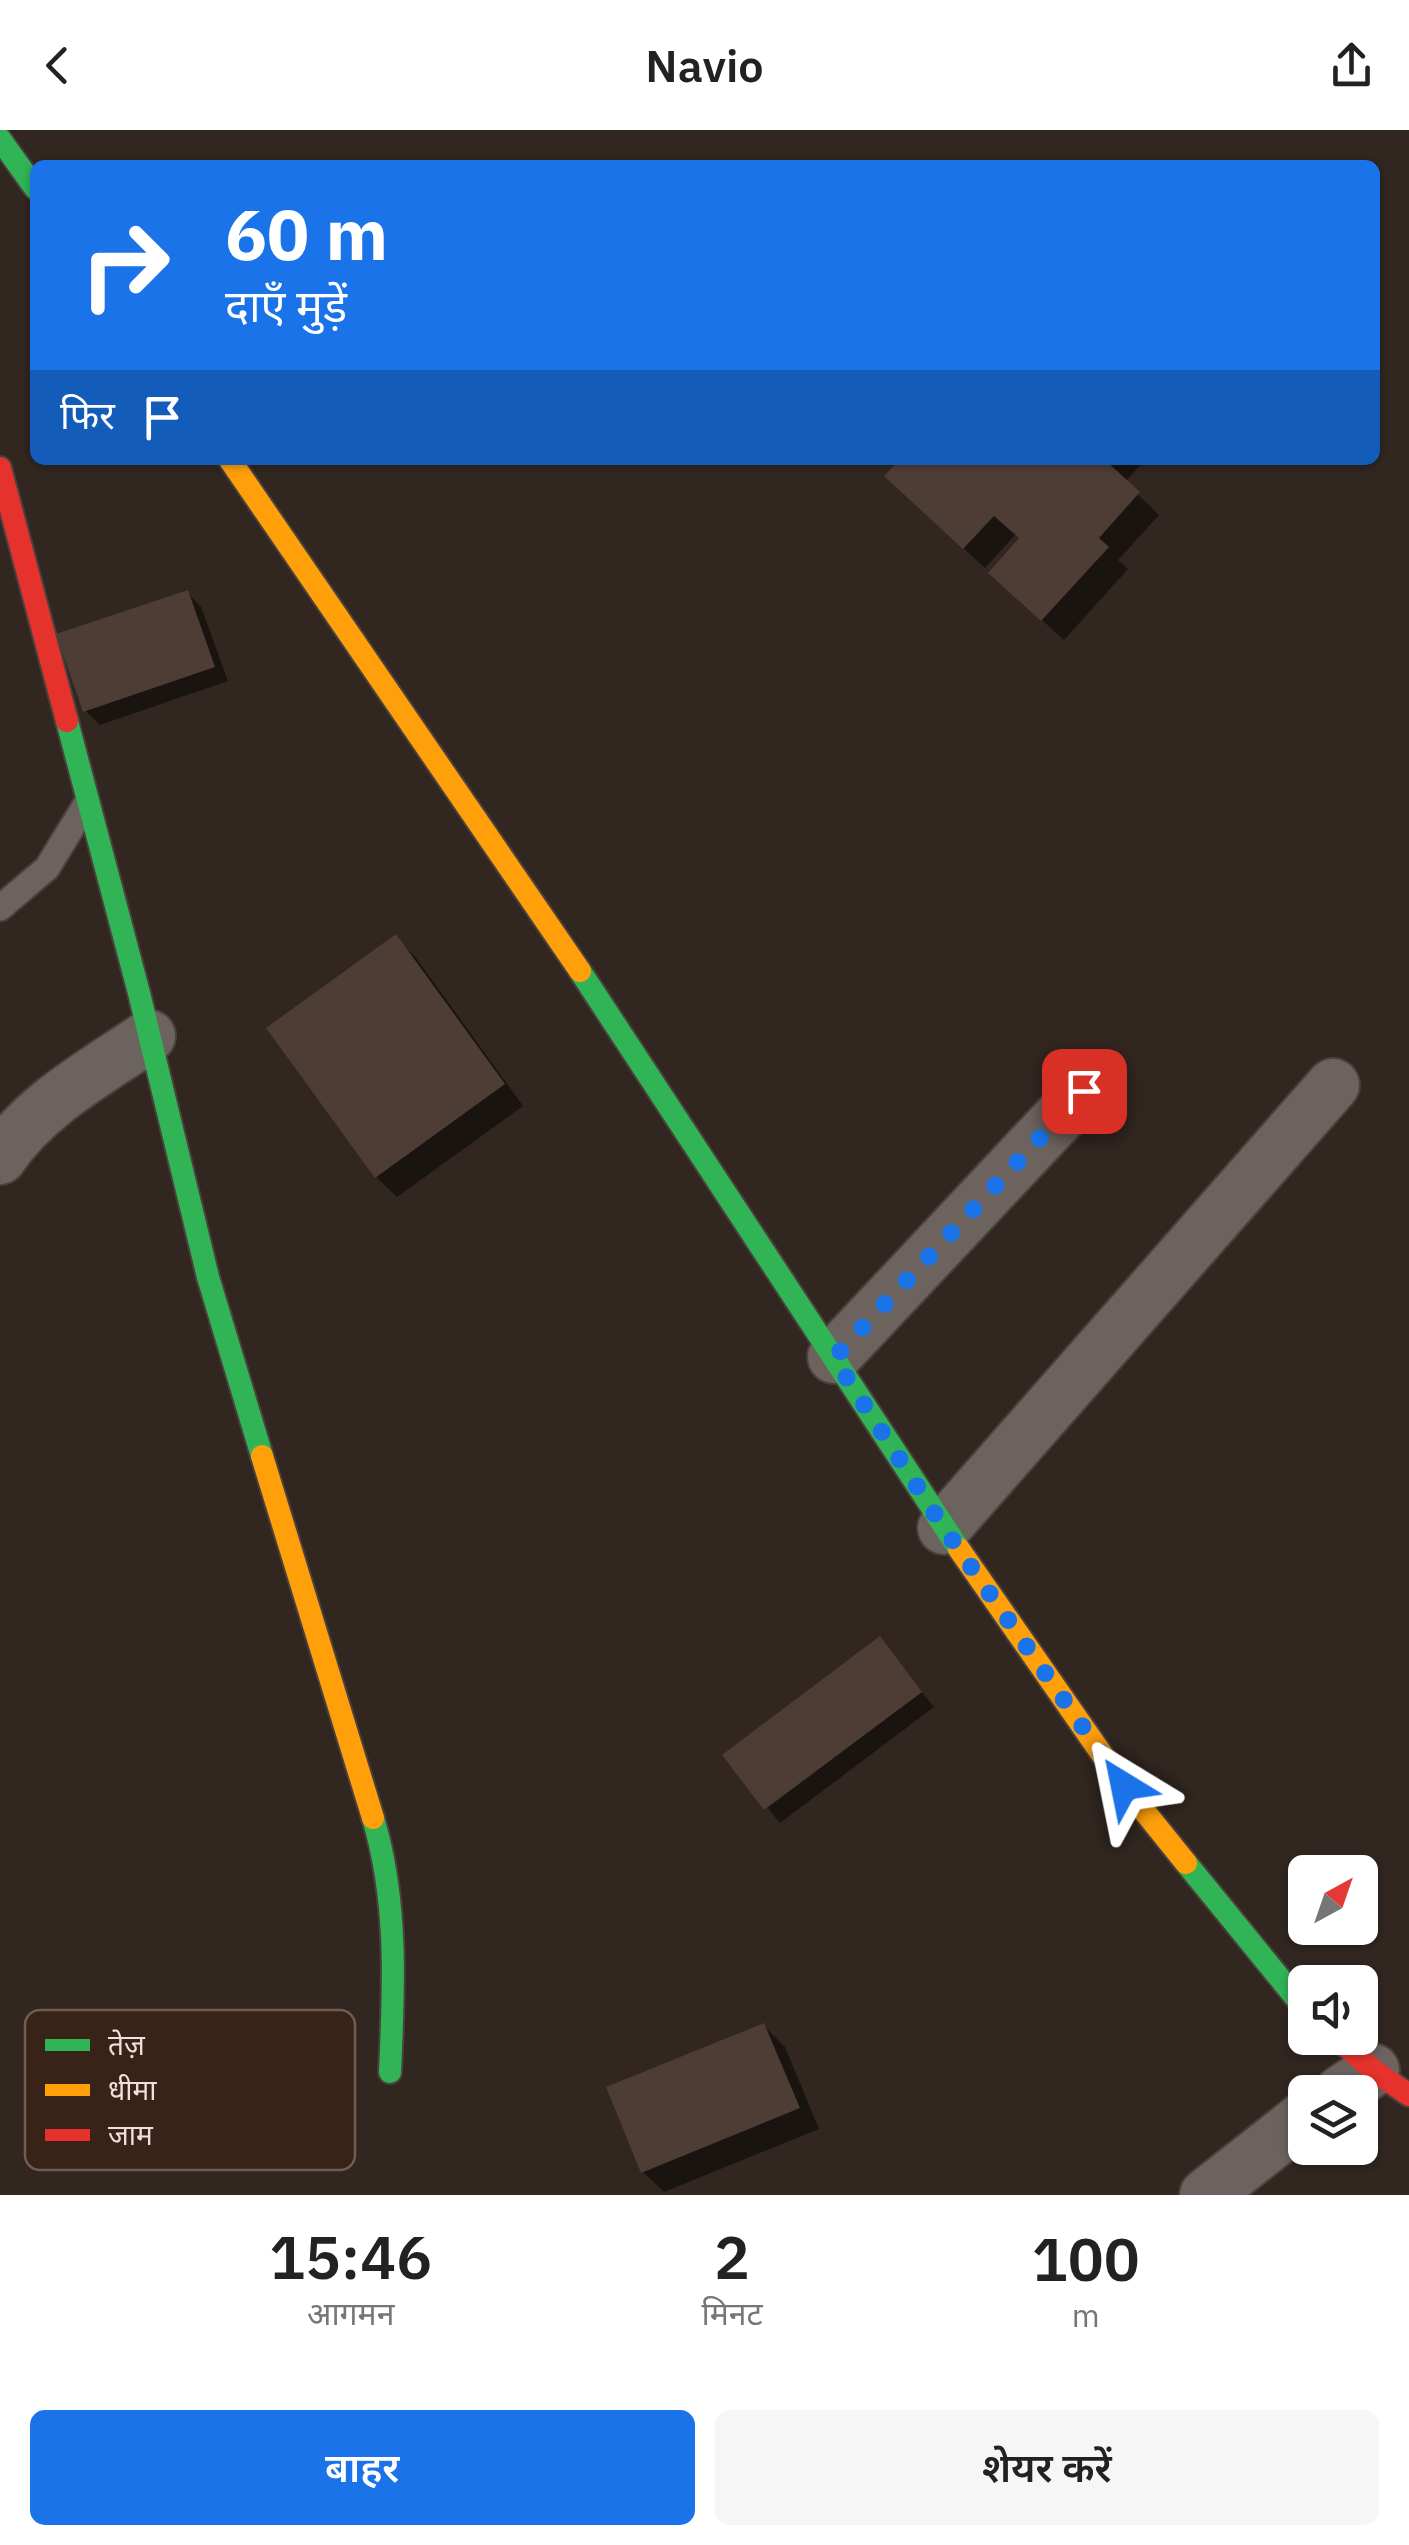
<!DOCTYPE html>
<html lang="hi">
<meta charset="utf-8">
<style>
body{margin:0;font-family:"IBM Plex Sans","Noto Sans Devanagari",sans-serif;background:#f6f6f6;color:#222;height:100vh;display:flex;flex-direction:column;font-size:38px;white-space:nowrap}
*{box-sizing:border-box;margin:0}
p{font-size:32px;color:#767676}
.icon{flex:none;width:55px;height:55px;fill:none;stroke:currentColor;stroke-width:2;stroke-linecap:round;stroke-linejoin:round}
.map{position:relative;height:2065px;overflow:hidden}
.sheet{display:flex;flex-direction:column;background:#fff;flex:1}
.sheet>*{flex:none}
.hud{position:absolute;left:30px;top:30px;width:1350px;height:305px;border-radius:15px;box-shadow:0 2px 8px #0004;background:#1a73e8;color:#fff;overflow:hidden}
.needle{width:65px;rotate:40deg}
.fabs{position:absolute;left:1288px;top:1725px;display:grid;gap:20px}
.fabs a{display:grid;place-items:center;width:90px;height:90px;border-radius:15px;background:#fff;box-shadow:0 2px 8px #0004;font-size:50px}
.pin{position:absolute;display:grid;place-items:center;width:85px;height:85px;color:#fff;margin:-42px;border-radius:20px;box-shadow:0 5px 15px #0006}
.me{position:absolute;width:110px;margin:-55px;rotate:325deg;stroke-linejoin:round;filter:drop-shadow(0 0 8px #0008)}
.turn{display:flex;align-items:center;gap:35px;height:210px;padding:0 30px;font-size:45px}
.turn .icon{width:130px;height:130px;stroke-width:2.5}
.turn b{display:block;font-size:70px;line-height:85px}
.then{display:flex;align-items:center;height:95px;padding:0 30px;background:#0003;gap:20px;font-size:38px}
.eta{display:flex;justify-content:space-evenly;align-items:center;height:170px;text-align:center}
.eta b{font-size:60px;font-weight:600;line-height:70px}
.primary-button{display:flex;gap:20px;margin-top:auto;padding:20px 30px}
.primary-button a{flex:1;height:115px;border-radius:15px;background:#1a73e8;color:#fff;font-size:40px;font-weight:600;line-height:115px;text-align:center}
.primary-button a+a{background:#f6f6f6;color:#222}
header{display:flex;justify-content:space-between;align-items:center;height:130px;padding:0 30px;background:#fff;font-size:45px;font-weight:600}
.map>svg:first-child{display:block}
.shadow{fill:#0007}
.building{fill:#4e3d35}
.lines{fill:none;stroke-linecap:round;stroke-linejoin:round}
.lane-casing{stroke:#4b413c;stroke-width:29}
.street-casing{stroke:#4b413c;stroke-width:56}
.fast-casing{stroke:#4b413c;stroke-width:26}
.slow-casing{stroke:#4b413c;stroke-width:26}
.jam-casing{stroke:#4b413c;stroke-width:26}
.lane{stroke:#6c625e;stroke-width:25}
.street{stroke:#6c625e;stroke-width:52}
.fast{stroke:#30b455;stroke-width:22}
.slow{stroke:#ff9f0a;stroke-width:22}
.jam{stroke:#e5322d;stroke-width:22}
.route{stroke:#1a73e8;stroke-width:18;stroke-dasharray:0 32.4}
.key{fill:#392318;stroke:#705c52;stroke-width:2.5}
.key-label{font-size:28px;fill:#f0e0d9}
</style>
<header><svg class="icon" aria-label="back" viewBox="0 0 24 24"><path d="M15 5l-7 7 7 7"/></svg>Navio<svg class="icon" aria-label="share" viewBox="0 0 24 24"><path d="M12 15V3M7 8l5-5 5 5M5 13v7h14v-7"/></svg></header>
<div class="map">
<svg width="1409" height="2065" viewBox="0 0 1409 2065">
<rect width="100%" height="100%" fill="#312620"/>
<!-- shadow -->
<path class="shadow" d="M902,330h243l-20,22 34,33 -41,45 10,9 -64,71 -52,-47 10,-54 -6,-5 -31,34 -77,-71z
M187,462l14,15 27,74 -128,44 -14,-14z
M395,807l21,21 107,148 -126,91 -21,-20z
M880,1509l54,68 -154,116 -54,-67z
M764,1896l21,21 34,82 -155,63 -21,-20z"/>
<!-- building -->
<path class="building" d="M899,330h206l35,32 -41,46 10,9 -68,74 -53,-48 31,-35 -25,-22 -31,33 -79,-73z
M188,460l27,77 -132,45 -27,-78z
M396,804l109,150 -130,94 -109,-150z
M880,1506l42,56 -158,118 -42,-55z
M764,1893l36,85 -159,65 -35,-86z"/>
<g class="lines">
<defs>
<path id="lane" d="M0,778l47,-40 38,-62"/>
<path id="street" d="M0,1028c36,-54 97,-86 149,-122
M834,1227l250,-266
M944,1398l389,-443
M1341,1962l32,-22
M1206,2065l99,-78"/>
<path id="fast" d="M0,9l35,49
M67,591l72,272 69,284 54,179
M580,841l379,578
M373,1688c25,83 21,168 17,254
M1186,1733l119,146"/>
<path id="slow" d="M230,330l350,511
M262,1326l111,362
M959,1419l165,237 62,77"/>
<path id="jam" d="M0,338l67,253
M1337,1908l36,32 36,25"/>
</defs>
<!-- lane casing -->
<use href="#lane" class="lane-casing"/>
<!-- street casing -->
<use href="#street" class="street-casing"/>
<!-- fast casing -->
<use href="#fast" class="fast-casing"/>
<!-- slow casing -->
<use href="#slow" class="slow-casing"/>
<!-- jam casing -->
<use href="#jam" class="jam-casing"/>
<!-- lane -->
<use href="#lane" class="lane"/>
<!-- street -->
<use href="#street" class="street"/>
<!-- fast -->
<use href="#fast" class="fast"/>
<!-- slow -->
<use href="#slow" class="slow"/>
<!-- jam -->
<use href="#jam" class="jam"/>
</g>
<g class="lines">
<!-- route -->
<path class="route" d="M1084,961l-250,267 110,170 180,258"/>
</g>
<!-- legend -->
<rect x="25" y="1880" width="330" height="160" rx="15" class="key"/>
<rect x="45" y="1909" width="45" height="12" fill="#30b455"/>
<rect x="45" y="1954" width="45" height="12" fill="#ff9f0a"/>
<rect x="45" y="1999" width="45" height="12" fill="#e5322d"/>
<g class="key-label">
<text x="108" y="1925">तेज़</text>
<text x="108" y="1970">धीमा</text>
<text x="108" y="2015">जाम</text>
</g>
</svg>
<div class="fabs">
<a><svg class="needle" viewBox="-14 -14 28 28"><path d="M0-13l5 13h-10z" fill="#e53935"/><path d="M0 13l5-13h-10z" fill="#767676"/></svg></a>
<a><svg class="icon" aria-label="sound" viewBox="0 0 24 24"><path d="M4 9h4l5-4v14l-5-4H4zM17 9q2 3 0 6"/></svg></a>
<a><svg class="icon" aria-label="layers" viewBox="0 0 24 24"><path d="M12 4l9 5-9 5-9-5zM3 14l9 5 9-5"/></svg></a>
</div>
<div class="pin" style="left:1084px;top:961px;background:#d93025"><svg class="icon" aria-label="arrive" viewBox="0 0 24 24"><path d="M6 21V4h12l-3 4 3 4H6"/></svg></div>
<svg class="me" style="left:1124px;top:1656px" viewBox="-20 -20 40 40"><path d="M0-17L14 15 0 8-14 15z" fill="#1a73e8" stroke="#fff" stroke-width="4"/></svg>
<div class="hud">
<div class="turn"><svg class="icon" aria-label="right" viewBox="0 0 24 24"><path d="M7 20v-9h11M14 6l5 5-5 5"/></svg><div><b>60 m</b>दाएँ मुड़ें</div></div>
<div class="then">फिर<svg class="icon" aria-label="arrive" viewBox="0 0 24 24"><path d="M6 21V4h12l-3 4 3 4H6"/></svg></div>
</div>
</div>
<section class="sheet">
<div class="eta">
<div><b>15:46</b><p>आगमन</p></div>
<div><b>2</b><p>मिनट</p></div>
<div><b>100</b><p>m</p></div>
</div>
<div class="primary-button"><a>बाहर</a><a>शेयर करें</a></div>
</section>
